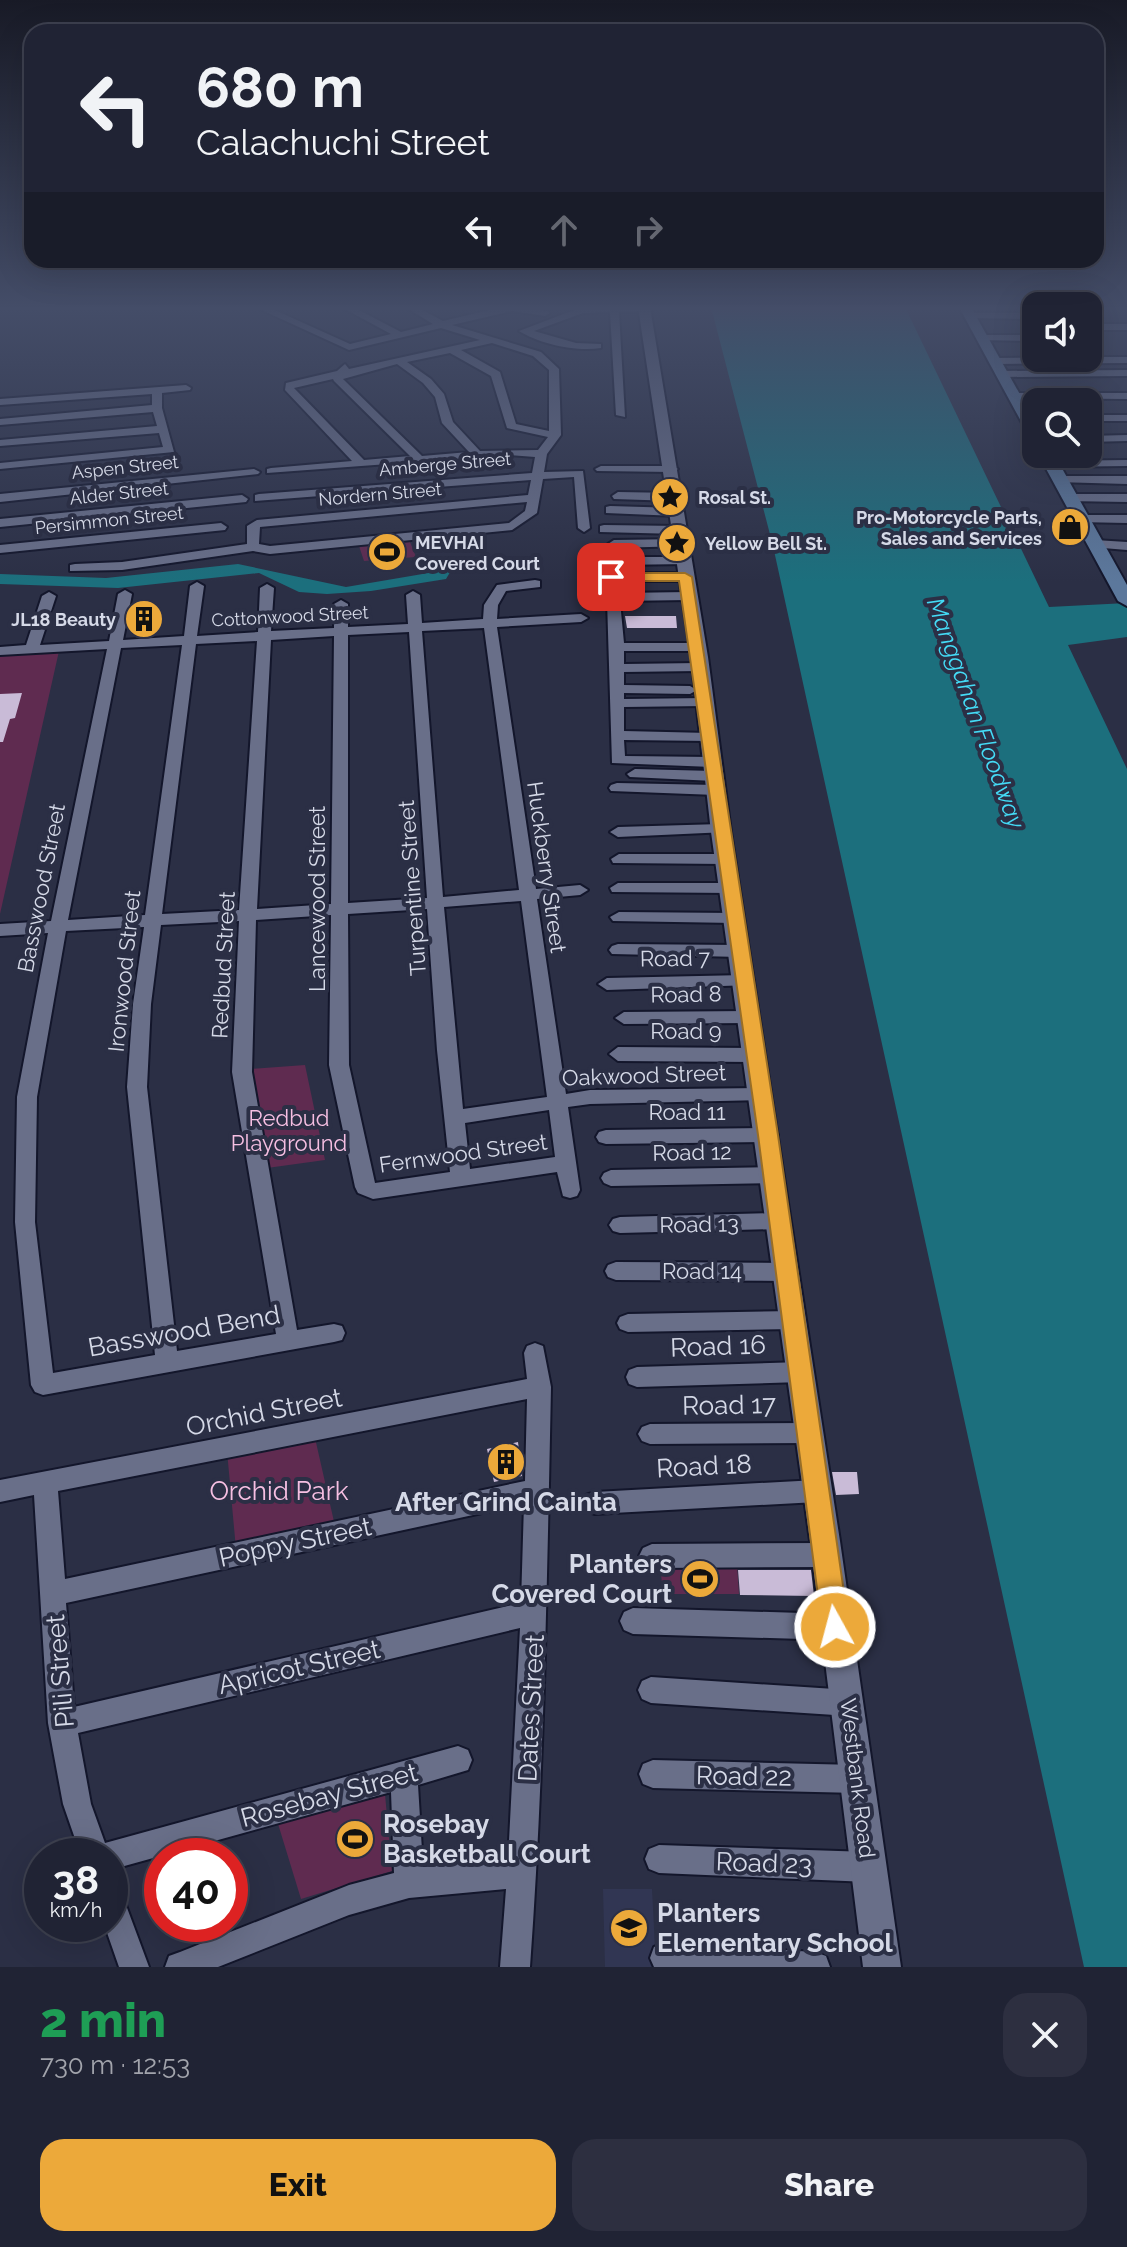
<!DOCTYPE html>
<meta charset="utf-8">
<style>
body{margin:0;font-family:Raleway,sans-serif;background:#2d2f40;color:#f1f3f6;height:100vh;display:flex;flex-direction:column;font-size:30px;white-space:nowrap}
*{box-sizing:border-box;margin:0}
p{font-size:26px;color:#a2a4ac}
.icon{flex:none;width:44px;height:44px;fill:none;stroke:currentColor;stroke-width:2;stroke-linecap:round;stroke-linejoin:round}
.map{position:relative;height:1967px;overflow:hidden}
.drawer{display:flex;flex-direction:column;background:#202334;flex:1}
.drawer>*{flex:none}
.banner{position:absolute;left:24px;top:24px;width:1080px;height:244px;border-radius:24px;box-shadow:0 8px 32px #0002,0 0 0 2px #3d404f;background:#202334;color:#f1f3f6;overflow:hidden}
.tools{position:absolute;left:1022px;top:292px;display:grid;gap:16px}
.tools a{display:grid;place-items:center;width:80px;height:80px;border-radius:16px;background:#202334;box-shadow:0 8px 32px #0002,0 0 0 2px #3d404f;font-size:40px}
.speed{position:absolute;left:24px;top:1838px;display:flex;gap:16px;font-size:40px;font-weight:700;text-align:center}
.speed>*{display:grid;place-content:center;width:104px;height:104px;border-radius:50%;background:#202334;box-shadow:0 8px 32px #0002,0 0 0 2px #3d404f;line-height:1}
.speed small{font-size:20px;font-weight:400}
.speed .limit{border:12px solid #d22;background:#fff;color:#111}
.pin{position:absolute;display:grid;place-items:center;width:68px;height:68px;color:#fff;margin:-34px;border-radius:16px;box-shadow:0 4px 12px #0006}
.me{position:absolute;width:88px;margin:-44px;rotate:353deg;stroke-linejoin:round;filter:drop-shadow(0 0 6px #0008)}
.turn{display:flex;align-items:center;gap:28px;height:168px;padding:0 40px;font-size:36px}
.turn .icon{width:104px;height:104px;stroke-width:2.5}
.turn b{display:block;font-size:56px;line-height:68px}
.lanes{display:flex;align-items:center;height:76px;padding:0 40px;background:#0003;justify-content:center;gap:40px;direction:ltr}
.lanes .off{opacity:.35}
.round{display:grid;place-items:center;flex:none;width:84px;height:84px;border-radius:24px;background:#2d2f40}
.headline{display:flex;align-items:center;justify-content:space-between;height:136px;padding:0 40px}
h1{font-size:48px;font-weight:800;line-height:60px;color:#1e9e55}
.cta{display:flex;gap:16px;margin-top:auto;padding:16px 40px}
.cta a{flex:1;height:92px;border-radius:24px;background:#eca93a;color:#111;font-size:32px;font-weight:800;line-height:92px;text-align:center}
.cta a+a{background:#2d2f40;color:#f1f3f6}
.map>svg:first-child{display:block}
.built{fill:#313653}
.green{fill:#5f2b50}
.water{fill:#1c6f7d}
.building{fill:#c9bbd7}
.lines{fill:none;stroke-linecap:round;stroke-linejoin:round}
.minor-casing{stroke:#13162b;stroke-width:4}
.tertiary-casing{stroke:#13162b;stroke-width:4}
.secondary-casing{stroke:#13162b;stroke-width:4}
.minor{fill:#696f89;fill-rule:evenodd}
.tertiary{fill:#696f89;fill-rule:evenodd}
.secondary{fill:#5c789c;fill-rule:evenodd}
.route{fill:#eca93a;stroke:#996e26;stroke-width:2}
.labels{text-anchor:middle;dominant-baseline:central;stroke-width:8;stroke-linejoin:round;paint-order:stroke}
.far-street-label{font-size:18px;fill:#d5d9e7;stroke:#2b2f45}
.far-poi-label{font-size:18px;font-weight:bold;fill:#d5d9e7;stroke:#2b2f45;text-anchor:start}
.street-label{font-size:22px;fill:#d5d9e7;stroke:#2b2f45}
.park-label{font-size:22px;fill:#f6bfe2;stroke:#2b2f45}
.water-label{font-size:24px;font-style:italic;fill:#44dbf6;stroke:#2b2f45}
.near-street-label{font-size:26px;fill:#d5d9e7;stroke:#2b2f45}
.near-park-label{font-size:26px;fill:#f6bfe2;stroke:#2b2f45}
.near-poi-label{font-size:26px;font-weight:bold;fill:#d5d9e7;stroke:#2b2f45;text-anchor:start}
</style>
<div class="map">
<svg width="1127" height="1967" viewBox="0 0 1127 1967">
<rect width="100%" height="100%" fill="#2b2f45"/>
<!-- built -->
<path class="built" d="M603,1889h49l4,78h-51z"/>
<!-- green -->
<path class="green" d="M410,542l6,15 -52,4 -5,-15z
M59,651l-59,263v-260z
M305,1065l20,95 -58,8 -17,-99z
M315,1438l20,88 -99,23 -9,-98z
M660,1564l77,1 2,29h-76z
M384,1783l8,88 -91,28 -26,-85z"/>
<!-- water -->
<path class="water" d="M711,307h194l144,300 78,-4v34l-59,8 59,124v1198h-43l-311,-1421z
M238,564l108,23 106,-18 -6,10 -75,12 -44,3 -28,-2 -40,-19 -141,15 -118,-4v-10l106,4z"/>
<!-- building -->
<path class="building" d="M625,616h51l1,12h-50z
M22,693l-7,25 -5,1 -7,23h-3v-48z
M518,1442l4,34 -28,6 -7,-33z
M832,1472h25l2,22 -23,1z
M738,1570h73l3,26 -74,-1z"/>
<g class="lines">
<defs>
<path id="minor" d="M255,307h13l82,37 41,-10 -50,-27h12l48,25 32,-8 -28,-17h12l26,14 59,-14 46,4 2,2 -5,3 -33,-5 -60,14 89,27 18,17 2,66 -14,19 -3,18 39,-1 7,57 -6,4 -6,-4 -4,-51 -31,2 -6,34 -25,17 -242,24 -17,-3 -131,19 -52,1v-6l5,-1 47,-2 125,-18v-18l10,-6 271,-25 3,-15 -276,21v-6l4,-1 273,-21 3,-16 -26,-2 -242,18v-4l4,-1 81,-7 -67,-71 1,-7 51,-12 8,-7 4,5 131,-29 -39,-12 -92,22zM492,343l41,13 16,14v61l-33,-7 -16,-52 -39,-22zM450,353l41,23 16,52 41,9 -10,13 -58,1 -27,-29 -9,-28 -13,-15 -24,-17zM397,364l26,19 12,14 7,26 27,29 -47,4 -79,-77zM333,379l1,2 76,75 -46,4 -70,-72zM527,502l-2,9 -16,12 -239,23 -11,-2 1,-17z
M582,307l68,1 -5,3 -26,1 6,105 -9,-2 -6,-103 -27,1 -49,18 42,12 25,1v4c-25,4 -61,-4 -82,-17z
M969,313h67v6l-70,-1 -2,-2z
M1088,324h39v6h-39z
M982,335h54v6l-58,-1 -1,-2z
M1088,357h39v6l-133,1 -5,-3 5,-3z
M1127,370v6l-126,1 -5,-3 5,-3z
M186,385l5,3 -1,2 -28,3v15l12,44 -174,17v-6l163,-16 -4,-14 -159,13v-6l157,-14 -4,-14 -153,13v-6l152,-14v-11l-152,11v-6z
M1014,393h113v6l-117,-1v-4z
M1088,415h39v6h-39z
M1127,435v6l-39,1v-6z
M1127,460v6l-76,1 -6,-3 6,-3z
M601,466h71l6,3 -6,3 -75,-1 -2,-2z
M254,469l6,3 -2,2 -258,28v-8z
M1060,476h67v8l-71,-2v-4z
M618,492l57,1 6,4 -6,4 -61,-2 -2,-3z
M1070,494h57v8l-61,-1v-6z
M242,495l6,4 -2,3 -246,25v-8z
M610,506l67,2 6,4 -6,4 -71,-3v-6z
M1081,515h46v8l-50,-1 -2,-3z
M221,523l6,4 -2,3 -225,23v-8z
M604,525l75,1 6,4 -6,4 -79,-2v-6z
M681,539l6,4 -2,3 -71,2 -6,-4 6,-4z
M1095,540l32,2v8l-36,-3v-6z
M684,557l4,1v6l-71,1v8h68l6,4 -6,4h-67l1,12 70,-1 7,4 -7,4 -69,1 4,42h73l7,4 -7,4h-73v13l75,-1 7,4 -7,4 -75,1v13l66,1 7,4 -7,4 -66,-1v6l82,-1 7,4 -7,4 -82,1v24l85,2 7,4 -7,4 -85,-1 1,16 87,1 8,5 -8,5 -100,-4 -5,-163 -4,-3 3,-3 -2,-33 6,-4z
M535,580l5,1v6l-34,4 -8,14 -1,14 84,-5 7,4 -7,4 -84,5 39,262 44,-4 8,5 -8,5 -43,4 29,195 24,-4 171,-2 7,2 3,5 -3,5 -178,4 -22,3 12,83 -3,6 -7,2 -7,-2 -6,-24 -184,27 -15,-6 -3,-6 -26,-122 2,-150 -75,5 -4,152 45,258 37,-6 8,2 3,7 -3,7 -8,2 -291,53 -8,-3 -4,-7 -16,-163 2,-125 31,-164 -48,3v-12l51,-3 56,-272 -107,6v-8l26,-2 16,-49 7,-4 7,4 -16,49 69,-4 9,-47 7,-4 7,4 -9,46 61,-4 6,-50 7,-4 7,4 -7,50 61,-4 2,-44 7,-4 7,4 -3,43 63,-3v-24l7,-4 7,4v23l60,-3 -2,-29 7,-4 7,4 2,28 61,-4 1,-14 13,-20zM484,628l35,262 -76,7 -21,-266zM409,632l18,266 -79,5v-268zM334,636l-3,268 -74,5 14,-269zM257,641l-18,269 -77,4 34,-270zM182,645l-37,270 -77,5 53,-272zM521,901l26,196 -84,12 -19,-202zM427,909l10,141 13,122 -75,11 -26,-118 -1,-151zM239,921l-7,151 44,262 -99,17 -30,-264 4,-83 10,-79zM144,927l-11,77 -6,83 28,268 -102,18 -18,-151 2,-125 29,-166zM549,1110l6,47 -85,12 -5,-46z
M635,769l79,2 8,5 -8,5 -84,-4 -3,-3z
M617,783l99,2 8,5 -8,5 -105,-4 -2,-3 2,-3z
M721,824l8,5 -2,3 -109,5 -8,-5 8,-5z
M619,854h107l8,5 -8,5 -113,-1 -2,-4z
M618,883h113l8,5 -8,5 -119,-1 -2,-4z
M619,912l116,1 9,5 -9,5 -122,-2 -3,-4z
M618,944l122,1 9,6 -9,6 -128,-3 -3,-4 3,-4z
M745,975l6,2 3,4 -3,4 -144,5 -9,-6 9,-6z
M749,1011l9,6 -9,6 -125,1 -9,-6 9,-6z
M618,1047l136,1 9,7 -9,7 -136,-1 -9,-7z
M768,1128l7,2 3,5 -3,5 -7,2 -162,2 -7,-2 -3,-5 3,-5 7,-2z
M773,1167l7,3 3,5 -3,5 -7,3 -162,3 -7,-3 -3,-5 3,-5 7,-3z
M778,1213l7,2 3,6 -3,6 -7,2 -158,4 -7,-2 -4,-6 4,-6 7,-2z
M616,1262l171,1 8,3 3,6 -3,6 -8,3 -171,-1 -8,-3 -3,-6 3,-6z
M794,1311l8,3 3,6 -3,6 -8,3 -166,3 -8,-3 -3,-6 3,-6 8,-3z
M535,1343l8,3 8,41c-4,194 -7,387 -21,580h-30l6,-78 -97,9 -60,17 -131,52h-53l4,-11 11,-4 169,-67 45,-12 -3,-81 -281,78v-14h-29l-18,-52 -15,-81 -14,-228 -34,7v-22l527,-101 -3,-26 3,-7zM527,1399l-2,82 -460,98 -7,-88zM524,1504l-3,99 -447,104 -8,-104zM520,1628l-12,232 -85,7 -5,-82 50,-15 4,-10 -4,-10 -10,-4 -353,97 -14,-39 -13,-71z
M801,1362l8,3 3,7 -3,7 -8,3 -164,5 -8,-3 -3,-7 3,-7 8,-3z
M809,1423l8,3 4,7 -4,7 -8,3 -159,1 -8,-3 -4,-7 4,-7 8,-3z
M817,1480l9,3 3,8 -3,8 -9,3 -222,12 -9,-3 -3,-8 3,-8 9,-3z
M827,1543l9,4 4,8 -4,8 -9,4 -175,1 -9,-4 -4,-8 4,-8 9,-4z
M633,1608l202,6 9,4 4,9 -4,9 -9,4 -202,-6 -9,-4 -4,-9 4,-9z
M651,1677l199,13 10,3 3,10 -3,10 -10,3 -199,-13 -9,-4 -4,-9 4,-9z
M653,1760l205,5 10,4 4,10 -4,10 -10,4 -205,-5 -10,-4 -4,-10 4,-10z
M659,1845l210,7 10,5 5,10 -5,10 -10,5 -210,-9 -10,-4 -4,-10 4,-10z
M110,1884l10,5 29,78h-30l-15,-43h6z
M665,1943l150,9 11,4 4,11h-176l-4,-9 4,-11z"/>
<path id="tertiary" d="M638,307h12l58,350 23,175 109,709 61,426h-38l-53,-426 -99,-709 -20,-175z"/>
<path id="secondary" d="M959,307h12l65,116v17l-7,-4z
M1038,454h16l73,131v21l-9,-5z"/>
</defs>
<!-- minor casing -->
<use href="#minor" class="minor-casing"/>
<!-- tertiary casing -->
<use href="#tertiary" class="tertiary-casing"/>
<!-- secondary casing -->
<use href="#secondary" class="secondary-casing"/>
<!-- minor -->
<use href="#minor" class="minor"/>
<!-- tertiary -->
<use href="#tertiary" class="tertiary"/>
<!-- secondary -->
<use href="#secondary" class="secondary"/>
</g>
<!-- sky -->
<linearGradient id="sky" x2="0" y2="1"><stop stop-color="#181a26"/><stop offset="0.53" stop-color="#444d68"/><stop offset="1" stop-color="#444d68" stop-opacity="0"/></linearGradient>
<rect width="1127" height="582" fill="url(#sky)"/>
<!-- route -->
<path class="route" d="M685,573l7,4 86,558 71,492 -4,9 -10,4 -9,-4 -4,-9 -64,-492 -79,-554h-68l-7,-4 7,-4z"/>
<!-- icons -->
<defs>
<symbol id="sight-disc" viewBox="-11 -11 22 22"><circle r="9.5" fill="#eca93a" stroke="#2b2f45"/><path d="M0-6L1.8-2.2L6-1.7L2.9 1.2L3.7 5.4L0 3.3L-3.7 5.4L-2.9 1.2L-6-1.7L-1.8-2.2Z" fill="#111"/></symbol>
<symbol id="shop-disc" viewBox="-11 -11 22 22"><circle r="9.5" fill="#eca93a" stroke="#2b2f45"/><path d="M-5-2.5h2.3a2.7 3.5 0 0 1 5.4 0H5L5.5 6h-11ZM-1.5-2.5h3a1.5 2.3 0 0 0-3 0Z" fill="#111"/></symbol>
<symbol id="stadium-disc" viewBox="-11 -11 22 22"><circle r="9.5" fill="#eca93a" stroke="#2b2f45"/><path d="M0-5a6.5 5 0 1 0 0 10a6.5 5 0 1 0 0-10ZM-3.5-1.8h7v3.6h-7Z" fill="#111"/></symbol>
<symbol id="building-disc" viewBox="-11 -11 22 22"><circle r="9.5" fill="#eca93a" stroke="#2b2f45"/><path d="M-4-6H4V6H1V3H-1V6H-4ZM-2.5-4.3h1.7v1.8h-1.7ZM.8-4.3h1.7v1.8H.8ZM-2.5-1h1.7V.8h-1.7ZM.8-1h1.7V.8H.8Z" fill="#111"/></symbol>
<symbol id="school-disc" viewBox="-11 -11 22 22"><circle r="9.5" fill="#eca93a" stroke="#2b2f45"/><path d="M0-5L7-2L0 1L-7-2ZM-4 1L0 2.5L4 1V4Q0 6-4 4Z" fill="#111"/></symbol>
</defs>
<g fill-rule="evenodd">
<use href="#sight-disc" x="648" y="475" width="44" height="44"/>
<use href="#shop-disc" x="1048" y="505" width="44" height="44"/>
<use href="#sight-disc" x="655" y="521" width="44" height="44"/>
<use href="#stadium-disc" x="365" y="530" width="44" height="44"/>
<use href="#building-disc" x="122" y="597" width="44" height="44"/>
<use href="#building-disc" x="484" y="1440" width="44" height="44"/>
<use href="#stadium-disc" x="678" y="1557" width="44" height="44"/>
<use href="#stadium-disc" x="333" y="1817" width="44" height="44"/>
<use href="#school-disc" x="607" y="1906" width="44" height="44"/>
</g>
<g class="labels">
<!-- far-street labels -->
<g class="far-street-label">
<text transform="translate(445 464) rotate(-5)">Amberge Street</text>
<text transform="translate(125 467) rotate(-6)">Aspen Street</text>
<text transform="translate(119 493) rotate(-6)">Alder Street</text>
<text transform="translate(380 494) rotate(-5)">Nordern Street</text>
<text transform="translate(109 520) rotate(-6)">Persimmon Street</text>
<text transform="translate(290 616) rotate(-3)">Cottonwood Street</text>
</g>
<!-- far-poi labels -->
<g class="far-poi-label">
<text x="698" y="497">Rosal St.</text>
<text x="1042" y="517" text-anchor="end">Pro-Motorcycle Parts,<tspan x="1042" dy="21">Sales and Services</tspan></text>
<text x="415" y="542">MEVHAI<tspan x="415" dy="21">Covered Court</tspan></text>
<text x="705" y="543">Yellow Bell St.</text>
<text x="116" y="619" text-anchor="end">JL18 Beauty</text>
</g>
<!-- street labels -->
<g class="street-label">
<text transform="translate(547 867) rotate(82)">Huckberry Street</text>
<text transform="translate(41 888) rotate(-79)">Basswood Street</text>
<text transform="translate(412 888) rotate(-94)">Turpentine Street</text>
<text transform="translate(317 899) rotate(-90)">Lancewood Street</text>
<text transform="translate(675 958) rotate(-1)">Road 7</text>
<text transform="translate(223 965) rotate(-87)">Redbud Street</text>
<text transform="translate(124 971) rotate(-84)">Ironwood Street</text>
<text transform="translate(686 994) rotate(-1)">Road 8</text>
<text x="686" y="1031">Road 9</text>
<text transform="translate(644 1075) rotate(-2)">Oakwood Street</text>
<text x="687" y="1112">Road 11</text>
<text transform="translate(692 1152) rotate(-1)">Road 12</text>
<text transform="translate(463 1153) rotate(-8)">Fernwood Street</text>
<text transform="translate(699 1224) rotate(-1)">Road 13</text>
<text x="702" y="1271">Road 14</text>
<text transform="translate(858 1778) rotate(83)">Westbank Road</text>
</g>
<!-- park labels -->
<g class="park-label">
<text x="289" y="1118">Redbud<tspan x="289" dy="25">Playground</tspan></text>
</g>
<!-- water labels -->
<g class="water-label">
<text transform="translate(976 713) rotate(70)">Manggahan Floodway</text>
</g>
<!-- near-street labels -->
<g class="near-street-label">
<text transform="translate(184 1331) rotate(-10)">Basswood Bend</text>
<text transform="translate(718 1346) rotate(-2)">Road 16</text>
<text transform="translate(729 1405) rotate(-1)">Road 17</text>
<text transform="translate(264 1412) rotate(-11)">Orchid Street</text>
<text transform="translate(704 1466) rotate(-3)">Road 18</text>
<text transform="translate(295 1542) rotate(-12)">Poppy Street</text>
<text transform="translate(299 1667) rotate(-13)">Apricot Street</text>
<text transform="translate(60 1671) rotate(-95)">Pili Street</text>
<text transform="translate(531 1708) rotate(-87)">Dates Street</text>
<text transform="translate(744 1776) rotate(1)">Road 22</text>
<text transform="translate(329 1795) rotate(-15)">Rosebay Street</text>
<text transform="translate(764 1863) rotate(2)">Road 23</text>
</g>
<!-- near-park labels -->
<g class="near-park-label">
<text x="279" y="1491">Orchid Park</text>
</g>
<!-- near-poi labels -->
<g class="near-poi-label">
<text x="506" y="1502" text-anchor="middle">After Grind Cainta</text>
<text x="672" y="1564" text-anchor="end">Planters<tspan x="672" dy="30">Covered Court</tspan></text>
<text x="383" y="1824">Rosebay<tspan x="383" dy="30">Basketball Court</tspan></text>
<text x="657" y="1913">Planters<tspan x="657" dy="30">Elementary School</tspan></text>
</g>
</g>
</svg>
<div class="tools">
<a><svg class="icon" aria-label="sound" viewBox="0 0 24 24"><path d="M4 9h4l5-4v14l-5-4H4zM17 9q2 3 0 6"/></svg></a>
<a><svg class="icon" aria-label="search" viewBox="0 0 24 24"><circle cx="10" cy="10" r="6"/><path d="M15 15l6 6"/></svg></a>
</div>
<div class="speed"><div>38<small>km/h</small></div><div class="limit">40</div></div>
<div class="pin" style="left:611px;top:577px;background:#d93025"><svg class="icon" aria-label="arrive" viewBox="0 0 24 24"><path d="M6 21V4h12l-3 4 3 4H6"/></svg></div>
<svg class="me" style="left:835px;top:1627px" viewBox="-20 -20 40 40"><circle r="17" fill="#eca93a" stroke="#fff" stroke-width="3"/><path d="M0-11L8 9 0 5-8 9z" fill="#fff"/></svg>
<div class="banner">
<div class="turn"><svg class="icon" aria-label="left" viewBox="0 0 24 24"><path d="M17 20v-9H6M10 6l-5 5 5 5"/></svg><div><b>680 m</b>Calachuchi Street</div></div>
<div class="lanes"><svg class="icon" aria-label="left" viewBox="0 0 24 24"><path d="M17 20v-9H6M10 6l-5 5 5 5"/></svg><svg class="icon off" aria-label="ahead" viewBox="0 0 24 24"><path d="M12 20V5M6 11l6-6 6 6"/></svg><svg class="icon off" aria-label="right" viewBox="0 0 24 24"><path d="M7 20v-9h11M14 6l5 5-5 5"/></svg></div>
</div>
</div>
<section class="drawer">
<div class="headline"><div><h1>2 min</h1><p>730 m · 12:53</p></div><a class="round"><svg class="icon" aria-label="close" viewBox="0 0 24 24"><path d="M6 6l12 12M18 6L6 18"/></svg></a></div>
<div class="cta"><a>Exit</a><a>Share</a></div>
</section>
